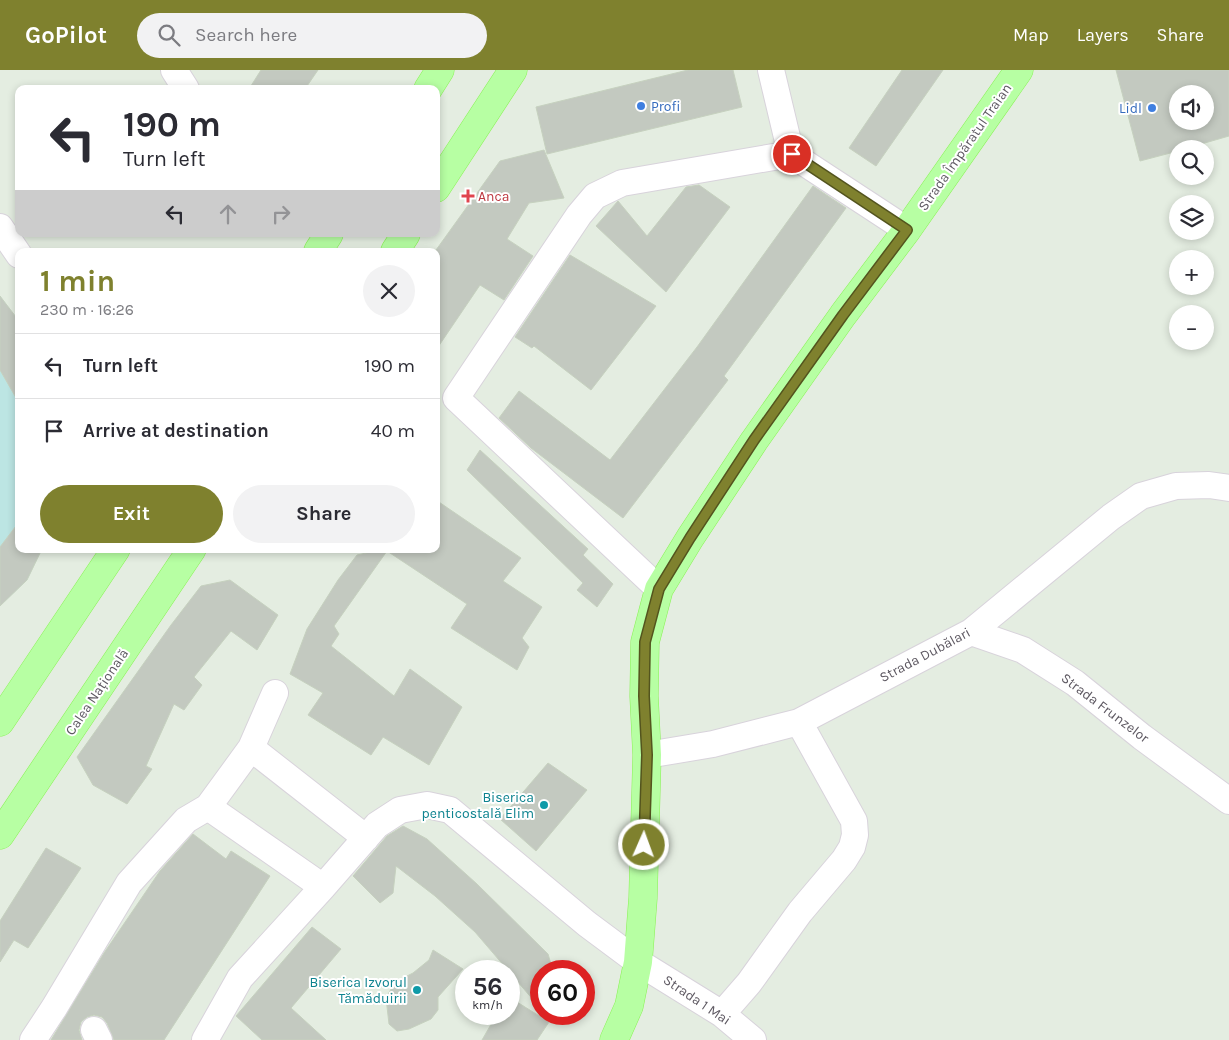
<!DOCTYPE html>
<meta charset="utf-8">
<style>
body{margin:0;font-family:Karla,sans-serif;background:#f2f2f3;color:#2b2b33;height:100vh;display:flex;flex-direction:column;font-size:19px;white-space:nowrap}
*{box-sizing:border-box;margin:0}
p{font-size:16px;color:#7c7c81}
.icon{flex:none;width:28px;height:28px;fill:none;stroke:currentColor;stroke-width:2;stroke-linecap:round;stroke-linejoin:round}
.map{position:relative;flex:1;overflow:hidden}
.drawer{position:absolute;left:15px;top:178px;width:425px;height:305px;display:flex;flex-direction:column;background:#fff;border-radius:10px;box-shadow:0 2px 8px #0003}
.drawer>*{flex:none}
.hud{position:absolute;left:15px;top:15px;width:425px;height:152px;border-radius:10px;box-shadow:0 2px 8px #0003;background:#fff;color:#2b2b33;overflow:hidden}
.buttons{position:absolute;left:1169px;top:15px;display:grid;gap:10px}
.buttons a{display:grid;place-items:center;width:45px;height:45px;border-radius:50%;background:#fff;box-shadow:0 2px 8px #0003;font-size:25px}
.speed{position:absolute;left:455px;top:890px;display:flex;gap:10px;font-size:25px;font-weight:700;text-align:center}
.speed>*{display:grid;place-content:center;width:65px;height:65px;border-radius:50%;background:#fff;box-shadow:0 2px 8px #0003;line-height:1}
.speed small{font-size:12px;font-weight:400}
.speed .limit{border:8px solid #d22;background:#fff;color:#111}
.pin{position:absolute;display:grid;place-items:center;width:42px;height:42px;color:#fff;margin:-21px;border:2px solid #fff;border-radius:50%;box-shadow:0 1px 5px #0007}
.me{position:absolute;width:55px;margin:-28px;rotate:2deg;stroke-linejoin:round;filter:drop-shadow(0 0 4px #0008)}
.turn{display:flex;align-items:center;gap:18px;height:105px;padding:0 25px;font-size:22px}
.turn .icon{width:65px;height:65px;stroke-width:2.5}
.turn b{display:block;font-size:35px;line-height:42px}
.lanes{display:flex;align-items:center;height:48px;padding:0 25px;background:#0003;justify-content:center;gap:25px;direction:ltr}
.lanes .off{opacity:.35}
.round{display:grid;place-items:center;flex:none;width:52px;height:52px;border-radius:26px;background:#f2f2f3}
.summary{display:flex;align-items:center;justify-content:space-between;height:85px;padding:0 25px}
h1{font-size:30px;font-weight:700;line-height:38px;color:#7f812e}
.primary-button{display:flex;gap:10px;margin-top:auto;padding:10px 25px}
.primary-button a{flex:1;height:58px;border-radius:30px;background:#7f812e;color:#fff;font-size:20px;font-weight:700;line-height:58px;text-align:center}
.primary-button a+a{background:#f2f2f3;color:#2b2b33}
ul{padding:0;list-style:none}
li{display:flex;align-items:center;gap:15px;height:65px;padding:0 25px;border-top:1px solid #e1e1e2}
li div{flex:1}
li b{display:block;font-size:19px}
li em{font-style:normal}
header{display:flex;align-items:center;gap:30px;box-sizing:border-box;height:70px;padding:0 25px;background:#7f812e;color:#fff}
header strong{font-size:24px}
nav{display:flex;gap:28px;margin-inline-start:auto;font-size:18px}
.search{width:350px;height:45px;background:#f2f2f3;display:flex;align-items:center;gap:12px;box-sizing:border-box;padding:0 18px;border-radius:28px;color:#7c7c81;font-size:19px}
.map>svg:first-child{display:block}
.green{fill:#bce5e3}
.building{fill:#c3c9c0;stroke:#c6d1bf;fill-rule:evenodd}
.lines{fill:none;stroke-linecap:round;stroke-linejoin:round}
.minor-casing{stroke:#d8d3db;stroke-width:28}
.major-casing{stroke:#89f254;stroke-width:29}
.minor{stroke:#fff;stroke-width:26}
.major{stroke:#b7ffa3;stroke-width:28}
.route-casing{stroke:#53541e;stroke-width:12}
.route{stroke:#7f812e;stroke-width:9}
.shop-dot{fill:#3f7fe0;stroke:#fff;stroke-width:2}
.health-dot{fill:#e0444e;stroke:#fff;stroke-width:2}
.culture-dot{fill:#0f9aa8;stroke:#fff;stroke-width:2}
.labels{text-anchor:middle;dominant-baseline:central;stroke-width:4;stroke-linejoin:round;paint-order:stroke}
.shop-label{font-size:14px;fill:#366cbe;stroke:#fff;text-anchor:start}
.street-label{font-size:14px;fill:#5e5962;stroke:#fff}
.health-label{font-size:14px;fill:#be3a42;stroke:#fff;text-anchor:start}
.culture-label{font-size:14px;fill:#0d838f;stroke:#fff;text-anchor:end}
</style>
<header>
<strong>GoPilot</strong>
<div class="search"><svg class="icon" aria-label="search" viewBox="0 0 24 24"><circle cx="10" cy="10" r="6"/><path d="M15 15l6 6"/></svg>Search here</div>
<nav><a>Map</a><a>Layers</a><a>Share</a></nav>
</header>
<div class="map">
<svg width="1229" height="970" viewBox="0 0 1229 970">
<rect width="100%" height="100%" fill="#e4ede1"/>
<!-- green -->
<path class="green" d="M0,226l19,25v228h23l-15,31 -27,26z"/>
<!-- building -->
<path class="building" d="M261,0h57l-13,19h-56z
M688,0h45l9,37 -195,47 -11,-47z
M902,0h41l-67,96 -27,-18z
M1116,0h113v66l-45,13h-6v2l-38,10zM1178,24h27v27h-27z
M544,80l20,48 -35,5 -22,36 26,17 -29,44 -24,-15 -44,65v-100l64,-89z
M699,115l31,22 -64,85 -70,-66 22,-25 29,35 39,-49z
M813,116l33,22 -122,168 4,4 -105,138 -92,-70 -32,-30 20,-27 91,69 87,-113z
M570,185l86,51 -65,84 -57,-44 -2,2 -17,-11z
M0,226l19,25v82l-19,-33z
M480,380l108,99 -5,6 30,29 -16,23 -20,-17 6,-7 -116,-113z
M436,430l85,58 -18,23 39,26 -20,31 7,9 -12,23 -66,-42 16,-24 -80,-53 -53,75 5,8 -8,12 63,50 16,-27 52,38 -33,58 -46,-28 -12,18 -63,-40 15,-22 -33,-19 17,-45 31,-49 19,-25 27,-6h52z
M19,452v27h23l-15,31 -27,26v-59z
M230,510l48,35 -21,35 -26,-19 -37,46 8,8 -18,25 -10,-6 -28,62 6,3 -25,35 -34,-19 -16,-28 94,-132 30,-39z
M548,693l39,27 -51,61 -36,-32z
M403,756l24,13 50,45 71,70 5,17h-12v38l-66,-77 -40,-36 -39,-30 -3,27 -13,10 -27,-27 34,-40z
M193,764l33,25 5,-8 39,25 -106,164h-50l-7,-17 -5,-6 -8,-2 -7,2 -6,5 -2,8 3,10h-31l53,-87 56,-82z
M46,778l35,20 -53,80 -14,-8 -14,22v-41z
M312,857l29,22 -50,59 35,32h-64l-26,-24z
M433,880l30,19 -25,28v13l-7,9 -22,10 -12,2 -8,-7 -3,-26 9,-16 18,-9 16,-13z
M509,927l40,25 -12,18h-55l15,-26h12z"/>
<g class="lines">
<defs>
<path id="minor" d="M174,0l12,19
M771,0l20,84 116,76
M0,157l19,28
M659,519l-203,-191 123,-183 16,-19 27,-13 169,-29
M971,562l52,18 52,33 67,54 87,64
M251,678l115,90
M647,685l66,-11 86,-22 172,-90 140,-115 30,-21 35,-10 33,-1 20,3
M208,737l43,-59 24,-55
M722,944l27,-31 51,-71 44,-52 8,-13 3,-12 -1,-14 -55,-99
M94,960l5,10
M33,970l21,-32 75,-125 57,-63 22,-13 115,80
M205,970l35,-62 83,-91 54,-62 23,-15 27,-5 23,5 137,114 51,38 84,52 31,26"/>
<path id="major" d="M428,19l12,-19
M436,118l77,-118
M318,181l11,-17
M395,181l11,-17
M0,652l116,-173
M0,765l192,-286
M614,970l15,-34 9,-44 5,-64 4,-143 -3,-59 1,-54 14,-53 31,-51 64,-97 89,-126 64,-85 112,-160"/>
</defs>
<!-- minor casing -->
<use href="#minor" class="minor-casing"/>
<!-- major casing -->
<use href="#major" class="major-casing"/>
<!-- minor -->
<use href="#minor" class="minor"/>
<!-- major -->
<use href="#major" class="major"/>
</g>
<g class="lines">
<defs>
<path id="route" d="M644,775l3,-90 -3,-59 1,-54 14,-53 31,-51 64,-98 89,-125 64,-85 -115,-76"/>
</defs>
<!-- route casing -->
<use href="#route" class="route-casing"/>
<!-- route -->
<use href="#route" class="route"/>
</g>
<!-- markers -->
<g class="shop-dot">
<circle cx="641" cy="36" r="5"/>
<circle cx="1152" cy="38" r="5"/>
</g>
<path class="health-dot" d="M465.5 118.5h5v5h5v5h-5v5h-5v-5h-5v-5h5z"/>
<g class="culture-dot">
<circle cx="544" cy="735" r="5"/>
<circle cx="417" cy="920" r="5"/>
</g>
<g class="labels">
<!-- shop labels -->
<g class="shop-label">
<text x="651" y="36">Profi</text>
<text x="1142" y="38" text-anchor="end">Lidl</text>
</g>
<!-- street labels -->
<g class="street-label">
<text transform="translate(965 77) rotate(-55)">Strada Împăratul Traian</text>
<text transform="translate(925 585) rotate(-28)">Strada Dubălari</text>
<text transform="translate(97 622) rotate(-56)">Calea Națională</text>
<text transform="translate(1105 638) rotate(37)">Strada Frunzelor</text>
<text transform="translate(697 930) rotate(34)">Strada 1 Mai</text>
</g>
<!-- health labels -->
<g class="health-label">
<text x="478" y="126">Anca</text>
</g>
<!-- culture labels -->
<g class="culture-label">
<text x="534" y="727">Biserica<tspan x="534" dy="16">penticostală Elim</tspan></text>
<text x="407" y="912">Biserica Izvorul<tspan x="407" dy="16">Tămăduirii</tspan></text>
</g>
</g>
</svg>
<div class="buttons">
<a><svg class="icon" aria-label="sound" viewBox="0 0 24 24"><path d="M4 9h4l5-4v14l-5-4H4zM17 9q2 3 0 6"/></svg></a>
<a><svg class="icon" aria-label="search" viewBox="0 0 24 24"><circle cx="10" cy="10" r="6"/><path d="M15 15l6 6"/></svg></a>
<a><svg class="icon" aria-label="layers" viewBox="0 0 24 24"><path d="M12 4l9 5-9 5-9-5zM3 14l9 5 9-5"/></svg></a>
<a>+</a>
<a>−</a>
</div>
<div class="speed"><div>56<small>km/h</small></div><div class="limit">60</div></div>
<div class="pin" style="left:792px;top:84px;background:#d93025"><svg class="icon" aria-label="arrive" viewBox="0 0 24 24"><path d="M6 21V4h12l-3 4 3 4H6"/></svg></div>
<svg class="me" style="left:644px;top:775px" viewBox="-20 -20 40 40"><circle r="17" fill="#7f812e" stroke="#fff" stroke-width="3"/><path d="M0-11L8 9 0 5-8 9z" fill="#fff"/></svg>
<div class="hud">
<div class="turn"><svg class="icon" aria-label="left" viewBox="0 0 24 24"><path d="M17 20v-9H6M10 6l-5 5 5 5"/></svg><div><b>190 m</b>Turn left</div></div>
<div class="lanes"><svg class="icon" aria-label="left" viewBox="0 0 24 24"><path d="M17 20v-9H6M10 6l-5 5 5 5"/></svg><svg class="icon off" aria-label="ahead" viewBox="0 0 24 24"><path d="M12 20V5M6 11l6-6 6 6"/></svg><svg class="icon off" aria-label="right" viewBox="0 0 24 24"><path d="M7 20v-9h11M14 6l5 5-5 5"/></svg></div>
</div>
<section class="drawer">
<div class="summary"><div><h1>1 min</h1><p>230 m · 16:26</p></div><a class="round"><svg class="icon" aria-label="close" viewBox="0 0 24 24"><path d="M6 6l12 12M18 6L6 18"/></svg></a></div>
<ul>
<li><svg class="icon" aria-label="left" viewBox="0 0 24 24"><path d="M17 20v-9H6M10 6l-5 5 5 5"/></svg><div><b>Turn left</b></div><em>190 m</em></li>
<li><svg class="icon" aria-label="arrive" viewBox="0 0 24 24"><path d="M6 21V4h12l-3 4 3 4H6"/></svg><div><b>Arrive at destination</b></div><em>40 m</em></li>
</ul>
<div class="primary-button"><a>Exit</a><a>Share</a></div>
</section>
</div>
